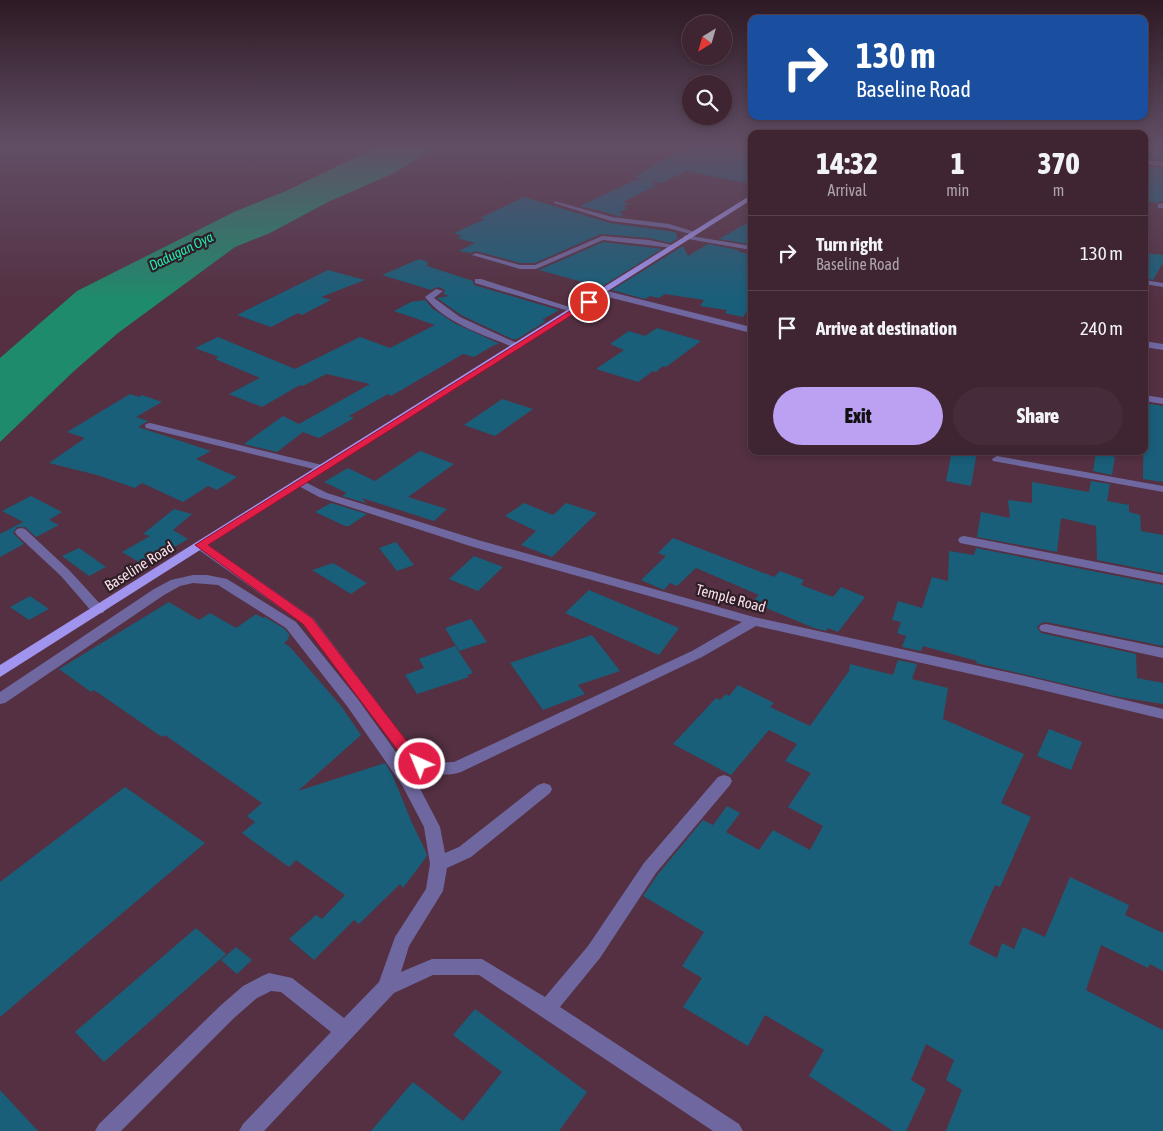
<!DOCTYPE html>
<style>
body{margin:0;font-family:"Asap Condensed",sans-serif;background:#462c3a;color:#f1f3f6;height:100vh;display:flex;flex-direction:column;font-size:19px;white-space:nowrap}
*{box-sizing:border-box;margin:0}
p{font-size:16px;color:#ada4ac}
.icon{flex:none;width:28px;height:28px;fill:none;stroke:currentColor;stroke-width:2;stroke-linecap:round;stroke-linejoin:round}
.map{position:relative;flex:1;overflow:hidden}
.drawer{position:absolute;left:748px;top:130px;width:400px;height:325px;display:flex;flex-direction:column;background:#3f2432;border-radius:10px;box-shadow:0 2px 8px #0003,0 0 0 1px #58414d}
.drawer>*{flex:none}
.top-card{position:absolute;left:748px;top:15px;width:400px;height:105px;border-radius:10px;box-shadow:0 2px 8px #0003,0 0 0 1px #58414d;background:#1a4fa0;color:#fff;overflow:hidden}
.needle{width:32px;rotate:217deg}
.controls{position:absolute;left:682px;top:15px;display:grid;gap:10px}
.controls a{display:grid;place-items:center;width:50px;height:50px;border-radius:50%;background:#3f2432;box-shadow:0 2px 8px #0003,0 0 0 1px #58414d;font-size:25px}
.pin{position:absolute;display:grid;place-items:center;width:42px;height:42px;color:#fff;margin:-21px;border:2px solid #fff;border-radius:50%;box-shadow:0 1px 5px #0007}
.me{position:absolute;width:55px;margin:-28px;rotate:316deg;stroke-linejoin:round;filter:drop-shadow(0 0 4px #0008)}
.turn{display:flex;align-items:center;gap:18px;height:105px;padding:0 25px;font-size:22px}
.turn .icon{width:65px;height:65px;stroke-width:2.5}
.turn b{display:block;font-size:35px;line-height:42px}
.eta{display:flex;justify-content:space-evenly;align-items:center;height:85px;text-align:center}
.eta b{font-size:30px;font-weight:800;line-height:35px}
.action{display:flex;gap:10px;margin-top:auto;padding:10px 25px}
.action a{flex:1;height:58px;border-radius:30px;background:#bca0f2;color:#111;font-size:20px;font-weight:800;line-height:58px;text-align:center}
.action a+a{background:#462c3a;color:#f1f3f6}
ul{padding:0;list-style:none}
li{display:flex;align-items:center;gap:15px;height:75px;padding:0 25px;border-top:1px solid #58414d}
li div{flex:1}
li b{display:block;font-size:19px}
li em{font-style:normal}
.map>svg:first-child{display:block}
.water{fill:#1e8b6c}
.building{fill:#195f7a}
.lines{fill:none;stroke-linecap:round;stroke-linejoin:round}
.minor{fill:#6f68a0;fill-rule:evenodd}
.major{fill:#a094ef;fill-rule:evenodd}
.route{fill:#e11d48;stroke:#92132f}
.labels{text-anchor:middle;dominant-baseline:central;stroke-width:4.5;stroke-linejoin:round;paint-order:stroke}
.far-water-label{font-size:14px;font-style:italic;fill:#20e9b5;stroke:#2f1e26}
.street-label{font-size:15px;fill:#f6dfe9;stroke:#2f1e26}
</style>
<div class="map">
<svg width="1163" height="1131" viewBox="0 0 1163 1131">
<rect width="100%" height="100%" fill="#543042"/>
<!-- water -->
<path class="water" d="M379,143h60l-23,17 -24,14 -64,28 -58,31 -35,14 -117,86 -44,38 -74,71v-84l77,-67 159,-80 50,-20 82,-40z"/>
<!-- building -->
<path class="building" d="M694,142h52l-14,8 19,3v31l-65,-13 -24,12 -10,-2 3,5 -32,16 6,1 -7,4 6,1 -10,5 6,1 -3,2 3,1 -44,-11 60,-28 -6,-1z
M1148,149l15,2v9l-16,-2z
M1147,166l16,2v33l-7,2 -12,-2v-22l3,1z
M524,197l86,26 65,9 3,6 -7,5 -22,-5 -48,-4 -66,29h-15l-44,-12 -5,2 -12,-2 16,-8 -18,-5 5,-2 -8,-3 31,-14 -5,-1z
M751,221v21l-2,2 -30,-5z
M603,242l59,7 -61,38 -62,-17z
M708,244l31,6 -2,1 14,4v50l-8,12 -18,-4 2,-3 -27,-4 4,-6 -39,-6 -6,4 -9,-2 -5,3 -33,-9 71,-44 5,10z
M1144,253l19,2v8l-10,17 -9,-2z
M419,259l9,3 -1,4 46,15 1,4 85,25 -17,10 4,1 -29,18h-5l-51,-24 -24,-17 13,-2 -7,-2 2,-3 -1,-2 -7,-2 -6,3 -49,-15z
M328,270l37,10 -44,17 10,3 -29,15 -4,-2 -27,14 -34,-12z
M425,300l7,8 22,15 46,21 -6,1 -20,12 -11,-3 -72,42 -3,-2 -39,22 5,2 -35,20 -16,-6 -26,20 -33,-8 39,-28 16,8 71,-40 -44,-10 -23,12 -3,-1 -38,22 -33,-13 31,-16 -45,-19 4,-2 -24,-9 23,-11 77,32 65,-32 30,11 45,-23 -41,-14 17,-9z
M657,328l44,13 -35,26 -3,-1 -7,6 -3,-1 -15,11 -42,-13 28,-19 -14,-6 19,-13 16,5z
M130,394l9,3 3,-2 20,7 -26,15 12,4 -10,6 73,24 -15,8 41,18 -20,13 -9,-4 -25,16 -41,-19 -7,5 -38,-13 -48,-12 36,-25 -18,-6z
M502,399l31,10 -38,27 -31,-11z
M1144,403l19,3v76l-20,-3z
M420,451l34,13 -46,33 39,12 -13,12 -72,-23 4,5 -24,-7 5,-3 -23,-11 24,-14 27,13z
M952,451h25l-6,35 -25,-5z
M1096,452l19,5 -3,18 -19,-4z
M1091,481l19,3 -3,17 22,4v7l11,3 1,16 22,4v38l-66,-13 -1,-34 -35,-8 -4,34 -80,-15 4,-25 29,6 -2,-18 24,3v-21l57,10z
M31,496l31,16 -13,8 10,5 -23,12 -11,-10h-8l-4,6 11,11 -24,13v-23l23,-12 -21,-11z
M331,503l36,11 -18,12h-4l-30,-14z
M524,503l29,12 13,-12 31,10 -45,44 -31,-12 15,-14 -31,-15z
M174,509l18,5 -19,16 15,9 -44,26 -22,-13 28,-16 -7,-2z
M673,538l101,39 6,-6 24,9 -3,5 32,12 8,-10 24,10 -27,35 -10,-4 -2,3 -12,-3 -62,-26 7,-7 -63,-27 -19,18 -7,-3 -6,7 -23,-10 25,-24 -8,-3z
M396,542l18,23 -17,6 -18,-23z
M79,548l27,19 -17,9 -27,-20z
M976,548l187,37v61l-117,-24 -5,1 -4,4 4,6 95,21 1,24 26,5v21l-44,-7 -143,-34 1,-2 -54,-15 -2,5 -19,-4 4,-11 -9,-3 4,-11 -9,-2 6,-19 24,7 10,-31 16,4 1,-30 25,4z
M474,556l29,11 -25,24 -29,-12z
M333,563l34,20 -16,11 -39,-24z
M589,590l90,38 -20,27 -94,-42z
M30,596l19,13 -20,11 -19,-13z
M169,602l30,18 11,-7 26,15 20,-14 7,4 2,-1 20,12 5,7 -3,2 2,1 -5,4 6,4 51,59 20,29 -63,56 87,-28 7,11 20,49 14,29 1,4 -24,32 -3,-4 -41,40 -5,-4 -40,40 -25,-21 27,-24 6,4 23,-24 -49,-35 -7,7 -47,-34 13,-11 -8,-6 15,-13 -97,-68 -3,2 -68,-47 -3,2 -32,-23z
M471,619l16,23 -28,9 -14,-23z
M592,635l28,36 -42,14 7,9 -42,16 -33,-47z
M455,646l18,27 -6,2 2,2 -52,17 -12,-19 19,-7 -5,-9z
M898,660l19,4 -5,15 36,9 -5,31 81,35 -23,49 30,14 -31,70 -5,-2 -26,59 28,14 5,-15 12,6 9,-22 22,10 25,-60 59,28 -4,10 38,18v38l-13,-7 -2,4 -47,-23 -15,45 77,40v101h-217l16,-41 -16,-10 8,-20 -28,-16 -15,36 15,9 -20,42h-13l-84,-55 15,-26 -59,-35 -17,31 -65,-39 19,-29 -20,-12 22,-34 -61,-36 15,-22 45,-54 10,5 14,-19 13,7 -14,19 33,18 14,-20 37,20 13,-24 -35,-19 23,-34 -26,-12 12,-17 -28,-14 -38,45 -58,-31 43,-46 4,2 6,-6 3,2 9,-11 36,18 -4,4 40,19 39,-55 1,-7 43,11z
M1049,729l33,13 -11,28 -34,-14z
M125,787l80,56 -205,174v-135z
M196,928l30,26 -122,108 -29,-30z
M236,947l16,13 -15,14 -16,-14z
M475,1009l112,83 -28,39h-188l42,-49 50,39 39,-49 -49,-37z
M0,1090l38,41h-38z"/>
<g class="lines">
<!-- minor -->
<path class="minor" d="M1144,160l19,2v4l-19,-2z
M554,201l58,16 57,7 29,9 -4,2 -26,-7 -57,-7 -57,-18z
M1163,203v5h-5v-4z
M685,235l66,11v4l-63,-11 -4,-2z
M602,236l47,4 28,6 -4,2 -70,-8 -67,29h-16l-48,-14 4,-2 44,12h15z
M475,279h6l98,31 -7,2 -97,-29z
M1144,280l19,3v4l-19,-3z
M436,289l7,2 -9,7 26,19 63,29 -2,2h-6c-30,-13 -69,-24 -90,-51z
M603,290l148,37v6l-151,-38 -1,-2z
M1144,341l19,3v6l-19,-3z
M1144,395l19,3v6l-19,-3z
M150,423l176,43 2,2 -6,3 -176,-43 -1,-2 1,-2z
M997,456l166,30v6l-170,-31 -1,-2z
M299,479l28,14 151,47 276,77 271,59 138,33v10l-138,-33 -269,-60 -54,31 -241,115c-22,7 -42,-1 -59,-16l-99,-132 -107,-76 -2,-3 2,-3h8l109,76 99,130c14,11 24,15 42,14l238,-111 50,-29 -272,-76 -151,-49 -24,-13 -2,-2 2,-2z
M21,528l4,1 44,41 34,37 2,3 -2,3h-10l-32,-37 -44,-41 -2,-3 2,-3z
M964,536l199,39v8l-203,-40 -2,-3 2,-3z
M193,575h14l20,4 69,43 61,76 57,79 26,50 5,26 14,-6 79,-62 6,-2 6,2 2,4 -2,4 -79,64 -24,11 -4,23 -34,55 -8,26 31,-13h50l63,38 43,-51 56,-83 74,-86 6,-2 6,2 2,4 -2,4 -74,88 -56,85 -40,49 179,117 4,7h-30l-234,-156h-46l-39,18 -130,138h-25l4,-7 88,-92 -50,-40 -10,-1 -14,7 -23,20 -113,113h-26l4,-7 121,-118 23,-20 19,-10 7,-3 23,5 52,40 35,-36 16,-45 31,-48 4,-25 -6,-37 -22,-42 -55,-79 -61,-78 -68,-43 -25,-2 -13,3 -16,9 -159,108 -5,1v-12l154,-103 17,-9z
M1046,624l117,24v10l-122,-27 -2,-3 2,-3z"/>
<!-- major -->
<path class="major" d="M751,195v5l-751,477v-12z"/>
</g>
<!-- sky -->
<linearGradient id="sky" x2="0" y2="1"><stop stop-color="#2e1a24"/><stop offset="0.48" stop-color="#614e65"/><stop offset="1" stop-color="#614e65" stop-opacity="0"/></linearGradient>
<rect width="1163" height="301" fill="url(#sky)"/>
<!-- route -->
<path class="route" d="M589,299l4,3 -2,1 -383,242 104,73 100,130 15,16 -2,4c-10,3 -16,-6 -23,-12l-99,-132 -108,-79z"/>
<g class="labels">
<!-- far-water labels -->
<g class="far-water-label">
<text transform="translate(181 251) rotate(-26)">Dadugan Oya</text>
</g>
<!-- street labels -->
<g class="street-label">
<text transform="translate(139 566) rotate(-32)">Baseline Road</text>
<text transform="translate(731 598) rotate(15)">Temple Road</text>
</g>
</g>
</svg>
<div class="controls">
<a><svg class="needle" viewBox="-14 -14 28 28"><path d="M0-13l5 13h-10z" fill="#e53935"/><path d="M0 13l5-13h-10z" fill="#ada4ac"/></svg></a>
<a><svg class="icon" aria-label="search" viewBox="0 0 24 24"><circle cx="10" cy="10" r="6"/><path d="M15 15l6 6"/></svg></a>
</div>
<div class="pin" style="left:589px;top:302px;background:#d93025"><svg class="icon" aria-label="arrive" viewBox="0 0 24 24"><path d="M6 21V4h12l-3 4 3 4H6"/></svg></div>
<svg class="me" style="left:420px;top:764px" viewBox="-20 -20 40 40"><circle r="17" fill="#e11d48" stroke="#fff" stroke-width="3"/><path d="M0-11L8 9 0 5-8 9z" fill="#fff"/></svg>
<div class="top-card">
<div class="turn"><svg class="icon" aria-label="right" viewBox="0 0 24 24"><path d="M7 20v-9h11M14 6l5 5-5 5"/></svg><div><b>130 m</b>Baseline Road</div></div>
</div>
<section class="drawer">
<div class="eta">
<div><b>14:32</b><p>Arrival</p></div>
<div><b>1</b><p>min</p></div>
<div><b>370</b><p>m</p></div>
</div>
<ul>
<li><svg class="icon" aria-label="right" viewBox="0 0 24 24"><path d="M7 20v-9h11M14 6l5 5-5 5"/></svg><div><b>Turn right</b><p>Baseline Road</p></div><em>130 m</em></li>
<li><svg class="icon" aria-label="arrive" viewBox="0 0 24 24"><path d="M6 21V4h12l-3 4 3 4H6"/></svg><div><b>Arrive at destination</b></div><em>240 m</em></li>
</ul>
<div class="action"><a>Exit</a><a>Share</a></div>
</section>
</div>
